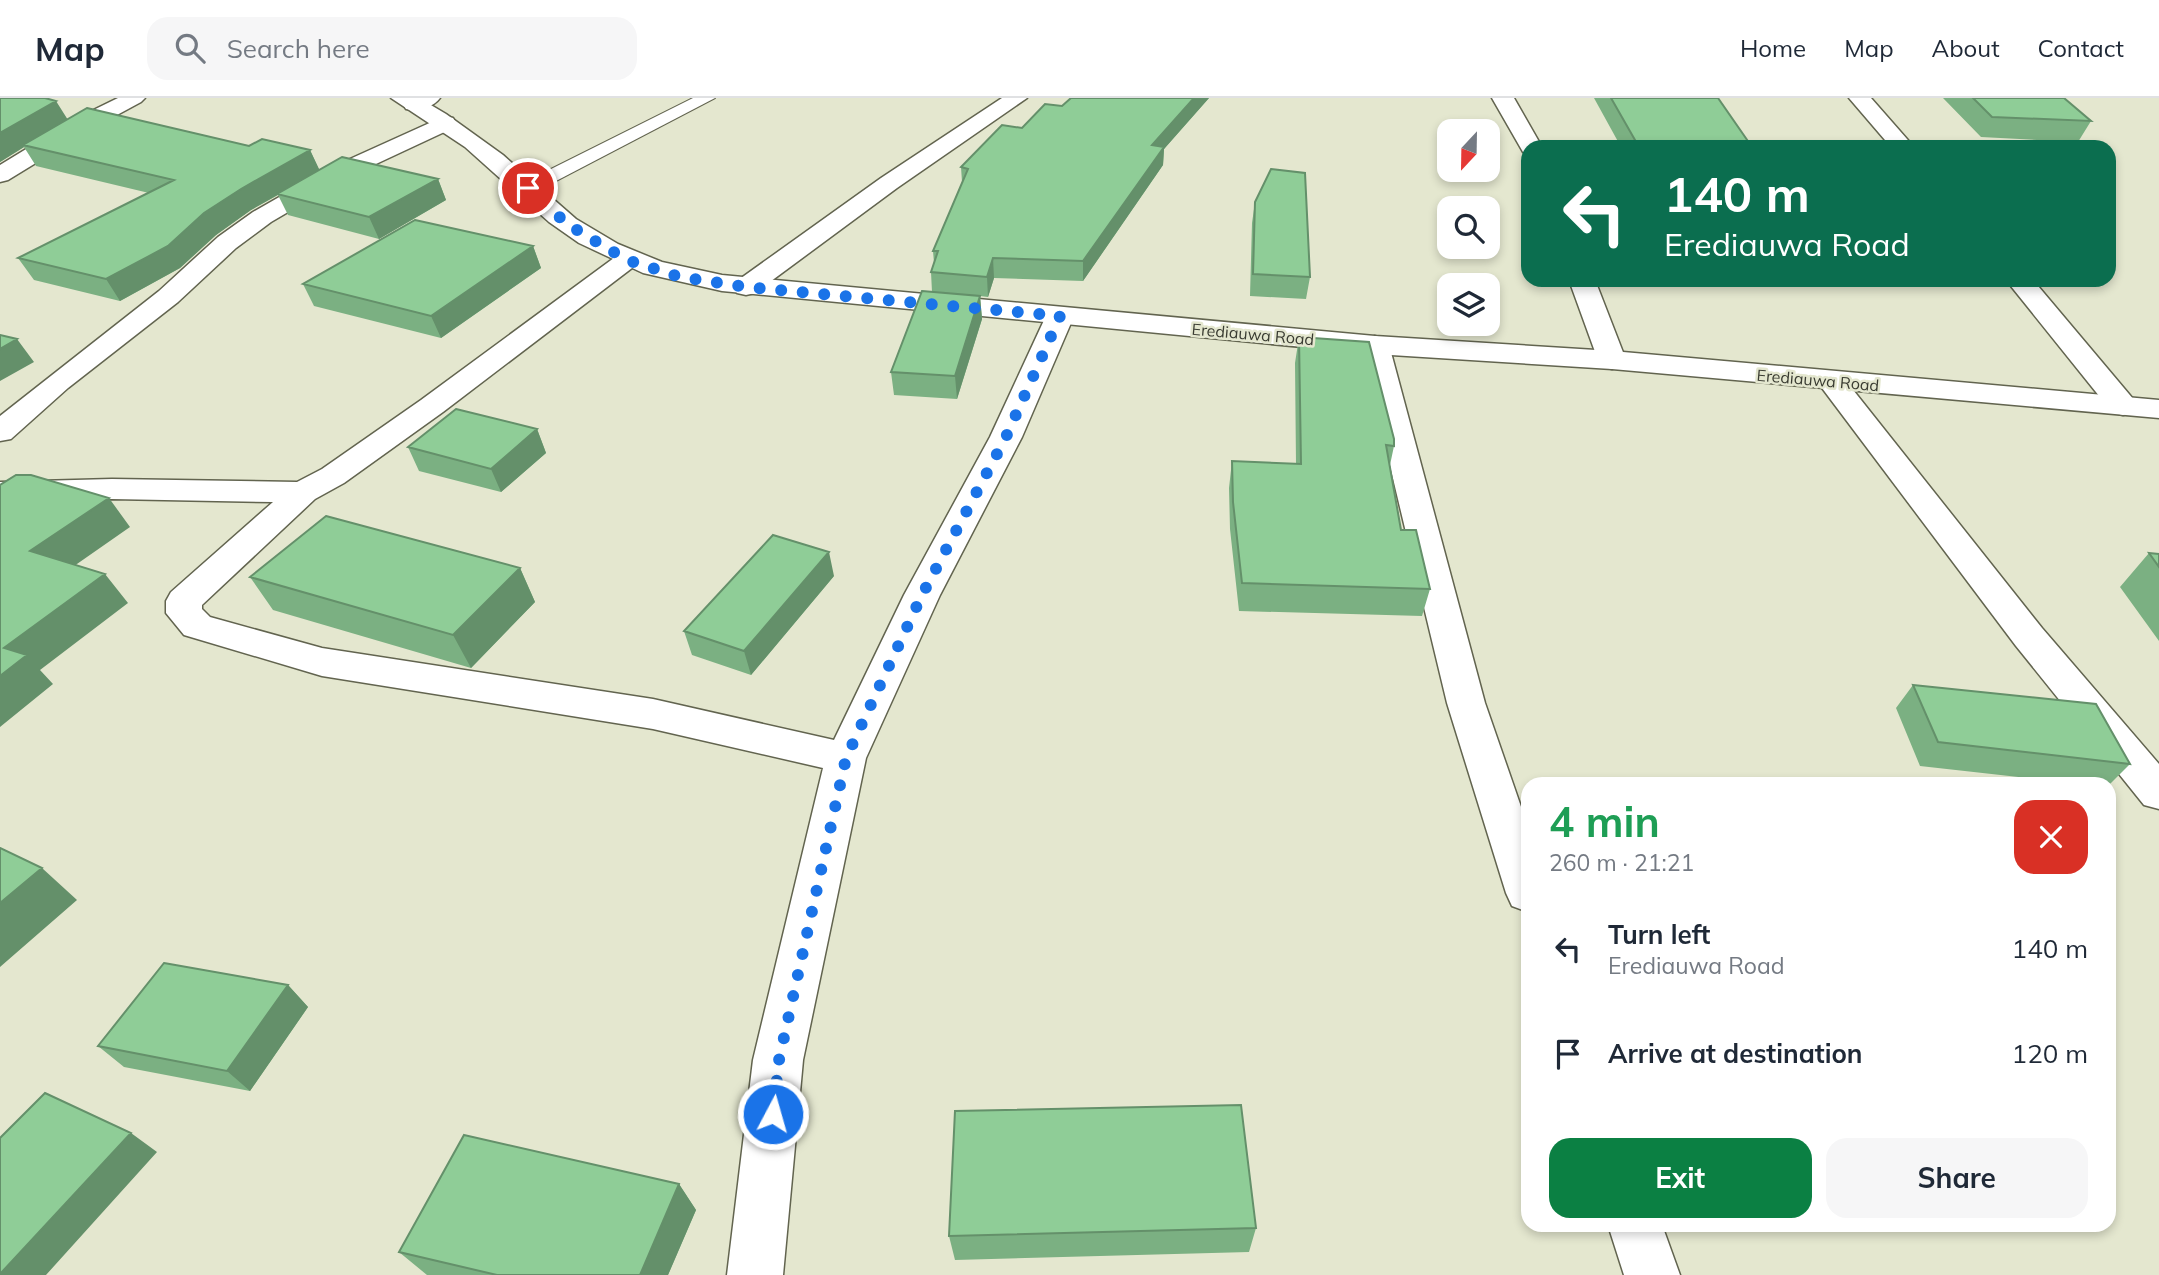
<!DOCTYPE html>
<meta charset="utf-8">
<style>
body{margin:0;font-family:Mulish,sans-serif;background:#f6f6f7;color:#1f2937;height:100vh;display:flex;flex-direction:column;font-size:26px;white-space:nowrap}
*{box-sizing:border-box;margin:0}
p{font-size:23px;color:#747a83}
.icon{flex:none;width:38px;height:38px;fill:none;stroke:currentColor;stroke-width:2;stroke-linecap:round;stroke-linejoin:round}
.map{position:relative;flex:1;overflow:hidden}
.panel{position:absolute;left:1521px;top:679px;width:595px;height:455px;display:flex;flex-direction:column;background:#fff;border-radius:21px;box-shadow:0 4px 10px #0003}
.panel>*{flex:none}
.top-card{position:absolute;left:1521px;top:42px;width:595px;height:147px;border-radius:21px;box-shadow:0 4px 10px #0003;background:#0b6e4f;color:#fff;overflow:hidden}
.needle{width:46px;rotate:202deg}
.controls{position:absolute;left:1437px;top:21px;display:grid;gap:14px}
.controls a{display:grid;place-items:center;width:63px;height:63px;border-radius:14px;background:#fff;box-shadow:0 4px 10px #0003;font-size:35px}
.pin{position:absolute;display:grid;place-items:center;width:60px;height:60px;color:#fff;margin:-30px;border:4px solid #fff;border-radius:50%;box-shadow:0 2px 7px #0007}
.me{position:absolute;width:77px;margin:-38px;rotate:6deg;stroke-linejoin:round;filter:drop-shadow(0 0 5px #0008)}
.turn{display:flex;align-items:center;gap:24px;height:147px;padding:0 28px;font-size:32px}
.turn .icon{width:91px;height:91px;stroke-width:2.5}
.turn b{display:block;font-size:49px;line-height:60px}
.round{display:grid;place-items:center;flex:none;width:74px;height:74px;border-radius:21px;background:#f6f6f7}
.overview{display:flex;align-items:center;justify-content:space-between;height:119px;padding:0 28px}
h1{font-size:42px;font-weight:700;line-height:52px;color:#1e9e55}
.action{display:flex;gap:14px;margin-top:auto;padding:14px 28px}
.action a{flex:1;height:80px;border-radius:21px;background:#0b8043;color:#fff;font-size:28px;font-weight:700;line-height:80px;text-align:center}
.action a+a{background:#f6f6f7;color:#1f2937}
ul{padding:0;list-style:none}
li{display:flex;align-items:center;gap:21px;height:105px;padding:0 28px}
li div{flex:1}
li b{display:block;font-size:26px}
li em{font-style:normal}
header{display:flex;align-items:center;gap:42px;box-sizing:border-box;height:98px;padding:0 35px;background:#fff;border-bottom:2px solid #e0e1e3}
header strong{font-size:33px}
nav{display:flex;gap:38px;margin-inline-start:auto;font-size:24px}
.search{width:490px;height:63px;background:#f6f6f7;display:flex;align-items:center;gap:18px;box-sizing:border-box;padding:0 24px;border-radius:21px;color:#747a83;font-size:26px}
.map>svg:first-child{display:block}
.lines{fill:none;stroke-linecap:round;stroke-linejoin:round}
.service-casing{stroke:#62644f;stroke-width:2}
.minor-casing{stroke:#62644f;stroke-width:3}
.tertiary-casing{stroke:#62644f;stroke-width:3}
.service{fill:#fff;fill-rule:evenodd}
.minor{fill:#fff;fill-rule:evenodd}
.tertiary{fill:#fff;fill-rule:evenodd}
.wall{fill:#7bb082}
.shaded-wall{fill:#64906a}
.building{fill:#8fcd97;stroke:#64906a;stroke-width:2}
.route{stroke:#1a73e8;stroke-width:12;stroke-dasharray:0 21.6}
.labels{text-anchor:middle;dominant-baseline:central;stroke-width:5;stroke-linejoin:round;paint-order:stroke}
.far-street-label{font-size:16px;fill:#393b31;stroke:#e4e7cf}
</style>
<header>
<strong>Map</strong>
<div class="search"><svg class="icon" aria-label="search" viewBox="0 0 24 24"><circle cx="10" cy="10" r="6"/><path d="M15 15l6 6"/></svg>Search here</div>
<nav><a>Home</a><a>Map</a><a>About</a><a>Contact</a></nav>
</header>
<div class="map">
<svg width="2159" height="1177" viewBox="0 0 2159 1177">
<rect width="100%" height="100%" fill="#e4e7cf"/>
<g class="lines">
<defs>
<path id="service" d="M693,0h22l-180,94 -7,2 -10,-6 3,-4z"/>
<path id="minor" d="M118,0h27l-4,4 -48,26 -85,52 -8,2v-17l77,-47z
M410,0h30c-7,10 -23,13 -34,11l-3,-5z
M1002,0h25l-130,90 -142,105 -9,2 -9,-2 -4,-6 4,-6 144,-103z
M1492,0h22l28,49h-14v6l-5,-1z
M1849,0h22l43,49h-23z
M445,18l8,2 3,5 -3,5 -107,50 -75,44 -35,26 -58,54 -110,86 -57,51 -11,2v-25l159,-125 59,-54 35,-25 77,-44z
M627,154l9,3 4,5 -4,5 -193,147 -99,71 -29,16 -113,106v4l8,8 112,31 331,51 181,41 70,-145 86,-158 56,-121 4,-6 10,-2 10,2 4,6 -52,121 -82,158 -74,163 -63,302 -20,215h-56l26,-215 70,-292 -170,-39 -331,-53 -138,-41 -18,-22v-12l5,-9 102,-90 -161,-3 -112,3v-20l112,-3 185,3 25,-13 99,-69 197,-145z
M1569,182h26l31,80 -4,6 -10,3 -10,-3 -4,-6z
M2006,182h27l101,120 4,6 -4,6 -11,3 -11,-3z
M1375,238l10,3 4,6 96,358 43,124v85l-16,-6 -6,-13 -59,-190 -86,-358 4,-6z
M1832,275l10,3 200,252 117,136v45l-15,-4 -128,-159 -194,-258 -5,-6 5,-6z
M1608,1127h54l18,50h-56z"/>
<path id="tertiary" d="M391,0h28l27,16 57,41 73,64 42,25 44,18 60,13 653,61 237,15 547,49v18l-547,-49 -237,-15 -653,-63 -79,-18 -64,-30 -30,-21 -84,-75z"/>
</defs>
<!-- service casing -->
<use href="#service" class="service-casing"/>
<!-- minor casing -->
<use href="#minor" class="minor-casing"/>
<!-- tertiary casing -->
<use href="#tertiary" class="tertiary-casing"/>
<!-- service -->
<use href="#service" class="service"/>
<!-- minor -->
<use href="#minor" class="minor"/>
<!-- tertiary -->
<use href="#tertiary" class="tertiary"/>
</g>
<!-- wall -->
<path class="wall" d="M0,0l67,21 182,27 61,4 9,20 119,9 8,21 -67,39 -91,-24 -10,-20 -27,15 -35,25 -36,33 -60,33 -86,-21 -16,-22 131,-65 -113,-27 -12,-19 -24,15z
M1071,0h138l-45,51 -1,16 -80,116 -89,-3 -6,19 -8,-1 2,23 -25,80 -63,-4 -3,-23 41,-80 -1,-20 3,-9 -1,-12 29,-69 -1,-15 61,-39 40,-22z
M1594,0h124l34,49h-131z
M1943,0h121l27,23 -13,21 -97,-5z
M1255,104l55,75 -4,22 -56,-3 2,-73z
M533,148l8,22 -100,70 -127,-32 -11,-22z
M1299,239l95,109 -4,19 11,65 29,59 -8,27 -183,-5 -9,-82 -1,-41 3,-27 64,3 -1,-101z
M537,331l9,24 -45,39 -82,-21 -11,-24z
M2149,455l10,1v87l-39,-54z
M520,470l15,34 -64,66 -198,-58 -23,-33z
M834,478l-83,99 -59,-20 -8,-24z
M1913,587l217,79 -21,21v-1h-29l-160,-18 -24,-58z
M288,887l20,22 -58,84 -126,-24 -26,-21z
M679,1086l17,26 -28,65h-241l-28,-23z
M1256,1130l-7,24 -294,8 -6,-24z"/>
<!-- shaded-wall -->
<path class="shaded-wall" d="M1194,0h15l-45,51 -1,16 -80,116v-20l69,-116z
M56,3l12,19 -45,25 1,2 -24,15v-29z
M310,52l10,21 -69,39 -35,25 -36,33 -60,33 -14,-22 135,-90z
M438,81l8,21 -67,39 -10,-22z
M533,148l8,22 -100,70 -10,-22z
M993,160l1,20 -6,19 -1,-20z
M980,198l2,23 -25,80 -2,-23z
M17,241l17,23 -34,19v-32z
M537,331l9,24 -45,39 -10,-23z
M109,400l21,29 -76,53 -24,-29z
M829,454l5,24 -83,99 -7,-24z
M520,470l15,34 -64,66 -18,-33z
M105,476l23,29 -88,67 13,14 -53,43v-51l4,-28z
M42,770l35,32 -77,67v-64z
M288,887l20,22 -58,84 -23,-20z
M131,1035l26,19 -111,123h-46v-1z
M679,1086l17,26 -28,65h-28z"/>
<!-- building -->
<path class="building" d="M0,0h45l11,3 -56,32z
M1071,0h123l-42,47 12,2 -81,114 -90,-3 -6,19 -56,-5 7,-21h-5l35,-82 -7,-2 41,-42 20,3 23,-24 17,2z
M1611,0h107l34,49h-113z
M1973,0h91l27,23 -99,-4z
M87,10l162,38 13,-7 48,11 -69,39 -37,24 -36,33 -62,33 -88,-21 156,-78 -151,-35z
M342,59l96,22 -69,38 -92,-23z
M1271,71l34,4 5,104 -57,-3 2,-72z
M415,122l118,26 -102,70 -128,-32z
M922,193l58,5 -25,80 -64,-4z
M0,237l17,4 -17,10z
M1299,239l70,5 25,97v7l-8,-1 15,85h15l14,59 -188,-6 -9,-81 -1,-41 69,3z
M456,311l81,20 -46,40 -83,-22z
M16,377h15l78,23 -79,53 75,23 -101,74 23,7 -27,21v-191z
M326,418l194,52 -67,67 -203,-58z
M773,437l56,17 -85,99 -60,-20z
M2149,455l10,1v13z
M1913,587l183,19 34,60 -192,-22z
M0,750l42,20 -42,35z
M164,865l124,22 -61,86 -129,-25z
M45,995l86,40 -131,141v-136z
M1241,1007l15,123 -307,8 6,-125z
M464,1037l215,49 -39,91h-143l-98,-23z"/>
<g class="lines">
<!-- route -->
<path class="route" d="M528,90l39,36 60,36 53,17 66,10 314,29 -54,121 -84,158 -76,163 -67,302 -6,54"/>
</g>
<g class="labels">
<!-- far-street labels -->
<g class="far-street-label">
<text transform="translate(1253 236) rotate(5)">Erediauwa Road</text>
<text transform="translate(1818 282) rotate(5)">Erediauwa Road</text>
</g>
</g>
</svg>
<div class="controls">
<a><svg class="needle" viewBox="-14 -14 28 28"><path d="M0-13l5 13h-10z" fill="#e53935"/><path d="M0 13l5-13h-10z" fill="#747a83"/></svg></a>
<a><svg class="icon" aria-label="search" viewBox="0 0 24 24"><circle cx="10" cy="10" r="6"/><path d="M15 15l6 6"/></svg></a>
<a><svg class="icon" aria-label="layers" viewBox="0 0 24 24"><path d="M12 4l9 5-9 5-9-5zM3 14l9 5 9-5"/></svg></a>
</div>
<div class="pin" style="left:528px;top:90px;background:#d93025"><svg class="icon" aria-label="arrive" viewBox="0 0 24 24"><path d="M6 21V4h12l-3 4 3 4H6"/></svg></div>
<svg class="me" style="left:773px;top:1016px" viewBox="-20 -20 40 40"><circle r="17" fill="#1a73e8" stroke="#fff" stroke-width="3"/><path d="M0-11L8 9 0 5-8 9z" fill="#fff"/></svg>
<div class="top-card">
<div class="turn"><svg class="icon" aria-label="left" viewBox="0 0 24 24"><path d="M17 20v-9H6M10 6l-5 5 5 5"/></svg><div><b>140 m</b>Erediauwa Road</div></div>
</div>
<section class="panel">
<div class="overview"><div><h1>4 min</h1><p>260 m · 21:21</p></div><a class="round" style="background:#d93025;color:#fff"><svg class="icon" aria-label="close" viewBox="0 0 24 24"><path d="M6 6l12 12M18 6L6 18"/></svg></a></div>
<ul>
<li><svg class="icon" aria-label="left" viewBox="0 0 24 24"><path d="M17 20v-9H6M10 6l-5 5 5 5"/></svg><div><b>Turn left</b><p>Erediauwa Road</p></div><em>140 m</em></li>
<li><svg class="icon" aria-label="arrive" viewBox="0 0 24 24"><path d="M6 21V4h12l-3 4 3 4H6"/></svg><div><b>Arrive at destination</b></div><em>120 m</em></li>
</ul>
<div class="action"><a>Exit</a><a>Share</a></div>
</section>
</div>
